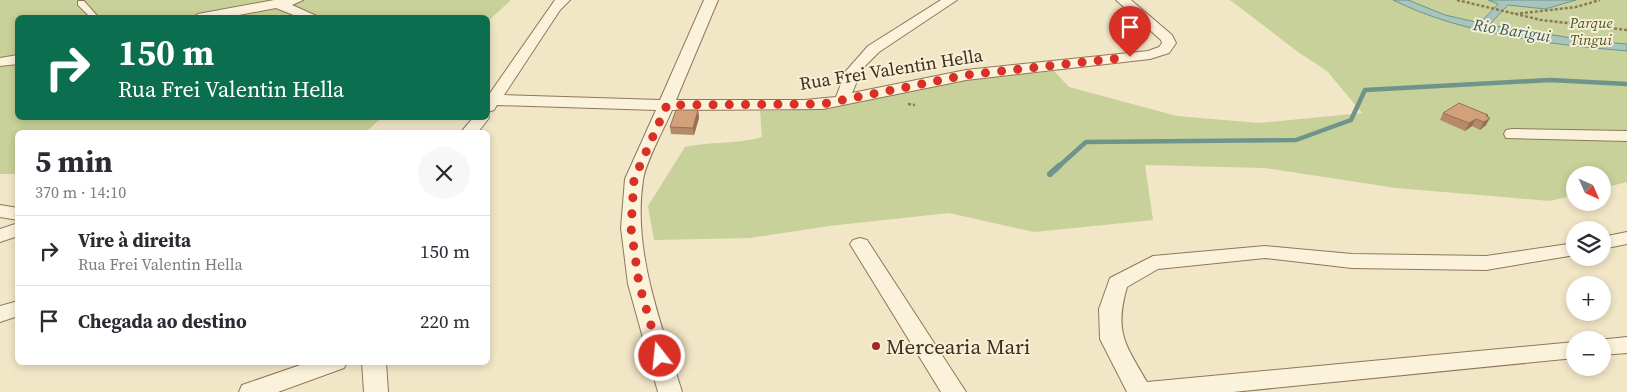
<!DOCTYPE html>
<html lang="pt">
<meta charset="utf-8">
<style>
body{margin:0;font-family:"Source Serif 4",serif;background:#f7f7f7;color:#2b2b33;height:100vh;display:flex;flex-direction:column;font-size:19px;white-space:nowrap}
*{box-sizing:border-box;margin:0}
p{font-size:16px;color:#7c7c81}
.icon{flex:none;width:28px;height:28px;fill:none;stroke:currentColor;stroke-width:2;stroke-linecap:round;stroke-linejoin:round}
.map{position:relative;flex:1;overflow:hidden}
.panel{position:absolute;left:15px;top:130px;width:475px;height:235px;display:flex;flex-direction:column;background:#fff;border-radius:8px;box-shadow:0 2px 8px #0003}
.panel>*{flex:none}
.guide{position:absolute;left:15px;top:15px;width:475px;height:105px;border-radius:8px;box-shadow:0 2px 8px #0003;background:#0b6e4f;color:#fff;overflow:hidden}
.needle{width:32px;rotate:135deg}
.tools{position:absolute;left:1566px;top:166px;display:grid;gap:10px}
.tools a{display:grid;place-items:center;width:45px;height:45px;border-radius:50%;background:#fff;box-shadow:0 2px 8px #0003;font-size:25px}
.pin{position:absolute;display:grid;place-items:center;width:42px;height:42px;color:#fff;margin:-51px -21px;border-radius:50% 50% 50% 0;rotate:-45deg;box-shadow:0 0 5px #0007}
.pin .icon{rotate:45deg}
.me{position:absolute;width:55px;margin:-28px;rotate:344deg;stroke-linejoin:round;filter:drop-shadow(0 0 4px #0008)}
.turn{display:flex;align-items:center;gap:18px;height:105px;padding:0 20px;font-size:22px}
.turn .icon{width:65px;height:65px;stroke-width:2.5}
.turn b{display:block;font-size:35px;line-height:42px}
.round{display:grid;place-items:center;flex:none;width:52px;height:52px;border-radius:26px;background:#f7f7f7}
.head{display:flex;align-items:center;justify-content:space-between;height:85px;padding:0 20px}
h1{font-size:30px;font-weight:700;line-height:38px}
ul{padding:0;list-style:none}
li{display:flex;align-items:center;gap:15px;height:70px;padding:0 20px;border-top:1px solid #e1e1e2}
li div{flex:1}
li b{display:block;font-size:19px}
li em{font-style:normal}
.map>svg:first-child{display:block}
.green{fill:#c8d199}
.water{fill:#a8c5bd;stroke:#6e948c}
.lines{fill:none;stroke-linecap:round;stroke-linejoin:round}
.stream-far1{stroke:#6e948c;stroke-width:4.5}
.stream{stroke:#6e948c;stroke-width:6}
.lane-casing{stroke:#8e785a;stroke-width:2}
.street-casing{stroke:#8e785a;stroke-width:2}
.path{stroke:#8e785a;stroke-width:2.5;stroke-dasharray:3 2;stroke-linecap:butt}
.lane{fill:#fbf2db;fill-rule:evenodd}
.street{fill:#fbf2db;fill-rule:evenodd}
.wall{fill:#b58a69}
.shaded-wall{fill:#937155}
.building{fill:#d2a17a;stroke:#937155}
.route{stroke:#d93025;stroke-width:9;stroke-dasharray:0 16.2}
.poi-dot{fill:#a22926;stroke:#f8efd7;stroke-width:2}
.labels{text-anchor:middle;dominant-baseline:central;stroke-width:4;stroke-linejoin:round;paint-order:stroke}
.far-park-label{font-size:15px;font-style:italic;fill:#4c5b24;stroke:#f8efd7}
.far-water-label{font-size:16px;font-style:italic;fill:#2d5e5d;stroke:#f8efd7}
.street-label{font-size:18px;fill:#3e2f1f;stroke:#f8efd7}
.near-poi-label{font-size:21px;fill:#3e2f1f;stroke:#f8efd7;text-anchor:start}
</style>
<div class="map">
<svg width="1627" height="392" viewBox="0 0 1627 392">
<rect width="100%" height="100%" fill="#f1e6c6"/>
<!-- green -->
<path class="green" d="M0,0h511l-23,21v-3h-470v100h363l-15,14h-348l-1,42h-17z
M1230,0h397v182l-24,6 -1,-13h-27v20l-25,6 -154,-13 -131,-20 -120,-3 8,55 -119,12 -85,-19 -120,13 -79,12 -96,2 -6,-34 37,-59c26,-6 51,-2 77,-10l-2,-26 69,-2 70,-17 69,-13 86,-8 15,16 108,29 82,7 103,-10 -35,-42 -29,-19z"/>
<!-- water -->
<path class="water" d="M1393,0h15l37,15 35,8 18,-19 -10,-4h88l-31,9 -37,-4 -19,20 102,16 36,3v7c-78,-7 -163,-16 -234,-51z"/>
<g class="lines">
<!-- stream-far1 -->
<path class="stream-far1" d="M1058,167l28,-25 210,-2 55,-20 14,-30 185,-10 77,4"/>
<!-- stream -->
<path class="stream" d="M1050,174l9,-8"/>
<defs>
<path id="lane" d="M78,1h6l15,17h-8l-13,-13z"/>
<path id="street" d="M274,0h29l-11,5 29,13h-20l-25,-10 -53,10h-32l7,-4z
M555,0h15l-10,10 -56,85 156,5 44,-100h14l-42,100h128l32,-3 10,-26 22,-25 73,-46h16l-78,52 -17,17 -10,24 114,-23 182,-19 11,-4 3,-4 -1,-3 -45,-40h15l41,35 4,8 -7,10 -19,6 -184,21 -143,29 -151,1c-8,19 -26,51 -29,70 -11,72 19,145 39,212h-24l-30,-108 -7,-56 4,-49 31,-69 -159,-5 -3,5 -6,2v-16z
M18,55v9l-18,2v-8z
M488,115l1,3 -11,14h-17l12,-14h15z
M1512,129l115,2v10l-121,-3 -2,-4 2,-4z
M0,205l18,3v12l-18,-3z
M18,223v13l-18,6v-13z
M1627,232v12l-25,5v-12z
M860,238l7,2 99,152h-25l-91,-148 3,-4z
M1575,243v12l-89,15 -134,-2 -87,-10 -107,11 -31,18c-13,45 -2,57 20,95l428,-40v16l-342,34h-106l-27,-53 -1,-30 11,-31 43,-22 112,-10 87,8 134,2z
M18,301v15l-18,6v-16z
M1627,337v16l-25,2v-15h-4z
M309,362h38l-3,6 -66,24h-39l3,-7z
M362,362h24l2,30h-24z"/>
</defs>
<!-- lane casing -->
<use href="#lane" class="lane-casing"/>
<!-- street casing -->
<use href="#street" class="street-casing"/>
<!-- path -->
<path class="path" d="M1457,0l84,20 86,10
M1515,14l61,-7 24,-7
M908,104l7,1"/>
<!-- lane -->
<use href="#lane" class="lane"/>
<!-- street -->
<use href="#street" class="street"/>
</g>
<!-- wall -->
<path class="wall" d="M698,110l1,8 -5,17 -23,-1 -1,-7z
M1443,113l45,2 -2,10 -6,5 -8,-4 -7,5 -25,-11z"/>
<!-- shaded-wall -->
<path class="shaded-wall" d="M698,110l1,8 -5,17 -1,-7z
M1488,115l-3,6 5,-3 -4,7 -6,5 6,-14z
M1476,119l-4,7 -7,5 4,-8z"/>
<!-- building -->
<path class="building" d="M1459,103l29,12 -2,1 4,2 -6,4 -8,-3 -7,4 -26,-10z
M676,110h22l-5,18 -23,-1z"/>
<g class="lines">
<!-- route -->
<path class="route" d="M660,356l-21,-72 -8,-56 3,-49 33,-74 156,-1 143,-29 164,-18"/>
</g>
<!-- markers -->
<circle class="poi-dot" cx="876" cy="346" r="5"/>
<g class="labels">
<!-- far-park labels -->
<g class="far-park-label">
<text x="1591" y="22">Parque<tspan x="1591" dy="17">Tingui</tspan></text>
</g>
<!-- far-water labels -->
<g class="far-water-label">
<text transform="translate(1512 30) rotate(9)">Rio Barigui</text>
</g>
<!-- street labels -->
<g class="street-label">
<text transform="translate(891 69) rotate(-9)">Rua Frei Valentin Hella</text>
</g>
<!-- near-poi labels -->
<g class="near-poi-label">
<text x="886" y="346">Mercearia Mari</text>
</g>
</g>
</svg>
<div class="tools">
<a><svg class="needle" viewBox="-14 -14 28 28"><path d="M0-13l5 13h-10z" fill="#e53935"/><path d="M0 13l5-13h-10z" fill="#7c7c81"/></svg></a>
<a><svg class="icon" aria-label="layers" viewBox="0 0 24 24"><path d="M12 4l9 5-9 5-9-5zM3 14l9 5 9-5"/></svg></a>
<a>+</a>
<a>−</a>
</div>
<div class="pin" style="left:1130px;top:57px;background:#d93025"><svg class="icon" aria-label="arrive" viewBox="0 0 24 24"><path d="M6 21V4h12l-3 4 3 4H6"/></svg></div>
<svg class="me" style="left:660px;top:356px" viewBox="-20 -20 40 40"><circle r="17" fill="#d93025" stroke="#fff" stroke-width="3"/><path d="M0-11L8 9 0 5-8 9z" fill="#fff"/></svg>
<div class="guide">
<div class="turn"><svg class="icon" aria-label="right" viewBox="0 0 24 24"><path d="M7 20v-9h11M14 6l5 5-5 5"/></svg><div><b>150 m</b>Rua Frei Valentin Hella</div></div>
</div>
<section class="panel">
<div class="head"><div><h1>5 min</h1><p>370 m · 14:10</p></div><a class="round"><svg class="icon" aria-label="close" viewBox="0 0 24 24"><path d="M6 6l12 12M18 6L6 18"/></svg></a></div>
<ul>
<li><svg class="icon" aria-label="right" viewBox="0 0 24 24"><path d="M7 20v-9h11M14 6l5 5-5 5"/></svg><div><b>Vire à direita</b><p>Rua Frei Valentin Hella</p></div><em>150 m</em></li>
<li><svg class="icon" aria-label="arrive" viewBox="0 0 24 24"><path d="M6 21V4h12l-3 4 3 4H6"/></svg><div><b>Chegada ao destino</b></div><em>220 m</em></li>
</ul>
</section>
</div>
